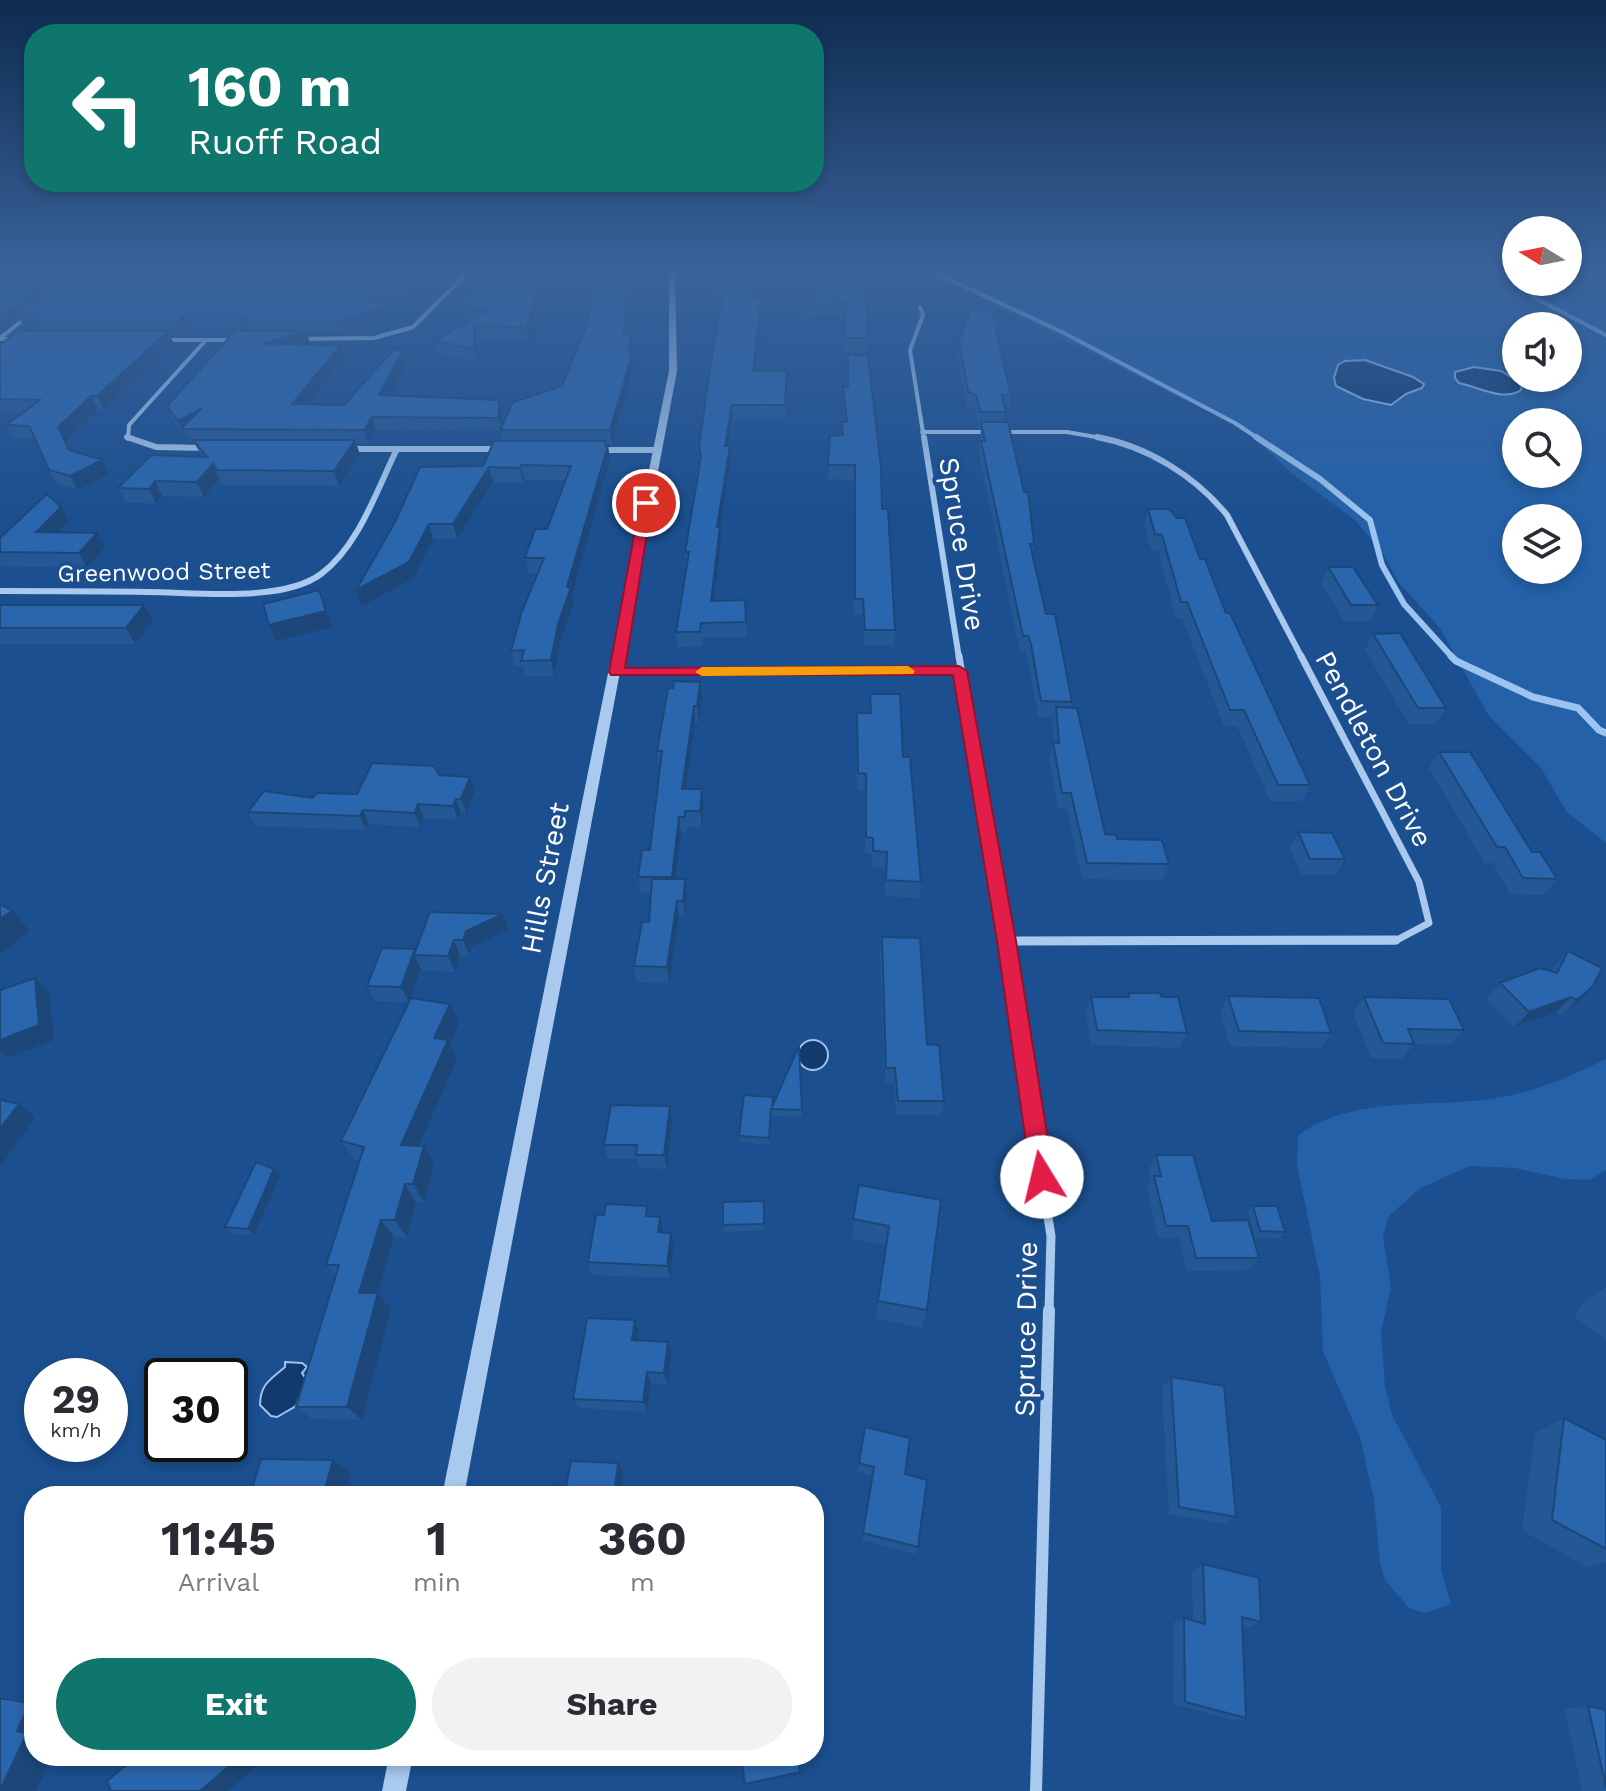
<!DOCTYPE html>
<style>
body{margin:0;font-family:"Work Sans",sans-serif;background:#f2f2f3;color:#2b2b33;height:100vh;display:flex;flex-direction:column;font-size:30px;white-space:nowrap}
*{box-sizing:border-box;margin:0}
p{font-size:26px;color:#7c7c81}
.icon{flex:none;width:44px;height:44px;fill:none;stroke:currentColor;stroke-width:2;stroke-linecap:round;stroke-linejoin:round}
.map{position:relative;flex:1;overflow:hidden}
.drawer{position:absolute;left:24px;top:1486px;width:800px;height:280px;display:flex;flex-direction:column;background:#fff;border-radius:32px;box-shadow:0 4px 12px #0003}
.drawer>*{flex:none}
.guide{position:absolute;left:24px;top:24px;width:800px;height:168px;border-radius:32px;box-shadow:0 4px 12px #0003;background:#0f766e;color:#fff;overflow:hidden}
.needle{width:52px;rotate:280deg}
.fabs{position:absolute;left:1502px;top:216px;display:grid;gap:16px}
.fabs a{display:grid;place-items:center;width:80px;height:80px;border-radius:50%;background:#fff;box-shadow:0 4px 12px #0003;font-size:40px}
.speed{position:absolute;left:24px;top:1358px;display:flex;gap:16px;font-size:40px;font-weight:700;text-align:center}
.speed>*{display:grid;place-content:center;width:104px;height:104px;border-radius:50%;background:#fff;box-shadow:0 4px 12px #0003;line-height:1}
.speed small{font-size:20px;font-weight:400}
.speed .limit{border:4px solid #111;border-radius:12px;background:#fff;color:#111}
.pin{position:absolute;display:grid;place-items:center;width:68px;height:68px;color:#fff;margin:-34px;border:4px solid #fff;border-radius:50%;box-shadow:0 2px 8px #0007}
.me{position:absolute;width:88px;margin:-44px;rotate:351deg;stroke-linejoin:round;filter:drop-shadow(0 0 6px #0008)}
.turn{display:flex;align-items:center;gap:28px;height:168px;padding:0 32px;font-size:36px}
.turn .icon{width:104px;height:104px;stroke-width:2.5}
.turn b{display:block;font-size:56px;line-height:68px}
.eta{display:flex;justify-content:space-evenly;align-items:center;height:136px;text-align:center}
.eta b{font-size:48px;font-weight:700;line-height:56px}
.primary-button{display:flex;gap:16px;margin-top:auto;padding:16px 32px}
.primary-button a{flex:1;height:92px;border-radius:48px;background:#0f766e;color:#fff;font-size:32px;font-weight:700;line-height:92px;text-align:center}
.primary-button a+a{background:#f2f2f3;color:#2b2b33}
.map>svg:first-child{display:block}
.green{fill:#2461a8;fill-rule:evenodd}
.water{fill:#123a6d;stroke:#9cc4f0;stroke-width:2}
.lines{fill:none;stroke-linecap:round;stroke-linejoin:round}
.stream-far2{stroke:#9cc4f0;stroke-width:4}
.stream-far1{stroke:#9cc4f0;stroke-width:6}
.stream{stroke:#9cc4f0;stroke-width:7}
.minor-far4{stroke:#a9c9ee;stroke-width:4}
.minor-far3{stroke:#a9c9ee;stroke-width:6}
.minor-far2{stroke:#a9c9ee;stroke-width:7}
.minor-far1{stroke:#a9c9ee;stroke-width:9}
.minor{stroke:#a9c9ee;stroke-width:12}
.tertiary{fill:#a9c9ee;fill-rule:evenodd}
.wall{fill:#245895}
.shaded-wall{fill:#1d4779}
.building{fill:#2a66ad;stroke:#1d4779;stroke-width:2}
.route{fill:#e11d48;stroke:#92132f;stroke-width:2}
.slow{fill:#f59e0b}
.labels{text-anchor:middle;dominant-baseline:central;stroke-width:8;stroke-linejoin:round;paint-order:stroke}
.far-street-label{font-size:24px;fill:#fff;stroke:#1b4f8f}
.street-label{font-size:28px;fill:#fff;stroke:#1b4f8f}
</style>
<div class="map">
<svg width="1606" height="1791" viewBox="0 0 1606 1791">
<rect width="100%" height="100%" fill="#1b4f8f"/>
<!-- green -->
<path class="green" d="M894,269h622v13h52v-13h38v574l-40,-32 -25,-43 -52,-52 -49,-88 -41,-45 -15,-28 -29,-35 -62,-46 -47,-43 -294,-149zM1516,326h52v52h-52zM1516,422h52v52h-52zM1516,518h52v52h-52z
M1606,1059v111l-17,10 -24,-1 -50,-11 -46,-2 -50,23 -31,28 -5,20 8,50 -10,46 4,54 7,28 49,92v63l10,34 -26,9 -16,-5 -24,-28 -5,-17 -6,-63 -14,-63 -37,-86 -3,-74 -23,-112 1,-29c52,-41 130,-28 192,-37 41,-5 79,-22 116,-40z"/>
<!-- water -->
<path class="water" d="M1365,360l48,17 11,7 -2,4 -16,6 -15,11 -28,-6 -27,-13 -2,-8 4,-13 7,-4z
M1474,367l27,4 21,13 -1,6c-17,12 -43,-3 -62,-7l-4,-5v-6z
M798 1055a15 15 0 1 1 30 0a15 15 0 1 1-30 0Z
M285,1362l17,1 5,4 -5,6 4,6 -10,27 -19,11 -6,-1 -11,-11c0,-21 11,-26 25,-38z"/>
<g class="lines">
<!-- stream-far2 -->
<path class="stream-far2" d="M895,269l47,7 120,56 173,91 24,16
M1531,296l75,39"/>
<!-- stream-far1 -->
<path class="stream-far1" d="M1256,437l64,42 50,41 12,45 22,39 49,54"/>
<!-- stream -->
<path class="stream" d="M1451,656l5,5 77,36 45,11 21,22 7,3"/>
<!-- minor-far4 -->
<path class="minor-far4" d="M920,307l3,8 -13,35 14,89
M0,338l27,-21
M0,339h16
M298,339l76,-1 39,-11 58,-58
M162,340h74
M922,432h66
M1001,432h66l40,7
M128,439l1,-14 77,-85"/>
<!-- minor-far3 -->
<path class="minor-far3" d="M127,437l29,10 51,1
M924,437l35,221
M1097,437c50,9 98,39 130,78l75,143
M348,449h151
M600,450h56
M0,591c49,0 98,0 147,1 48,0 135,11 174,-18 38,-28 56,-85 76,-125"/>
<!-- minor-far2 -->
<path class="minor-far2" d="M959,656l45,286
M616,672l343,-1
M1006,941h389l34,-18 -10,-41 -118,-226"/>
<!-- minor-far1 -->
<path class="minor-far1" d="M1004,940l47,296 -2,76
M1006,941l390,-1"/>
<!-- minor -->
<path class="minor" d="M1036,1791l13,-481"/>
<!-- tertiary -->
<path class="tertiary" d="M669,269h6l2,102 -213,1125h-22l227,-1125z
M389,1756h24l-7,35h-24z"/>
</g>
<!-- wall -->
<path class="wall" d="M440,269l-28,26 -58,-4 31,16 4,13 -45,13h-37l3,10 -4,1 39,13 -38,47 37,1 58,-52 4,13 -16,29 112,18v13l60,-40 25,-61 19,-51 23,-5 1,9 -3,55h4l1,19h1l1,12 -22,80h-5l3,15 -38,136 2,7 -13,37 -7,37h-29l-2,-10h-8l-4,-15 27,-78h-9l-4,-15 22,-29 19,-49h-42l-1,3 -30,-1 -36,57h-24l-19,39 -52,28 -6,-16 127,-124 20,-25 -3,-10 -124,-1 -8,13h-12l4,12 -21,31 -115,-1 -5,-6 -15,18 -42,-1 -6,8 -30,-2 -8,-14 84,-31 -8,-15h-4l-5,-9 -1,1 -12,-15 -5,-13 81,-75 -1,-4 -55,-1 -8,8h-15l5,10 -70,66h-6l-32,31 4,9 39,24 -31,16 -21,-6 -8,-14 -14,-31 -21,-1 -8,-13 16,-12h-22v-68l36,-14 -3,-5h-10l-4,-9 -11,8h-8v-54z
M487,269h54l-11,10h10l3,13 -14,50 -52,-4v24l-38,-8 -3,-13 34,-20 -2,-1 -1,-4 -5,-1 -3,-12 29,-30z
M847,273l20,30 -1,49 -22,-1 2,-37 -44,2v-13z
M714,286l41,13 6,-1v13l-6,60h32l-2,48h-53l-4,27h2l1,14 -11,68 1,13 -7,60 31,-1 2,37 -44,1 -1,8 -25,1 -1,-15 10,-66 -1,-14 15,-91 -1,-14 23,-147 -7,-3z
M993,320l18,75 -2,14h-4l-1,13 30,122 -1,10 13,60 26,88 -2,6 35,126 64,30 -6,16 -81,-1 -15,-70 -9,-1 -9,-50 5,-16 -2,-20 1,-5h-15l-10,-57 -3,-9h-5l-41,-196 2,-28h-3l-3,-17 -8,-3 -10,-54 2,-13z
M843,387l39,122 13,121 -1,15h-30l-1,-30h-9v-135l-26,-1 2,-43 12,-1v-13h3l-2,-21z
M1148,509l52,50 110,226 -8,16h-32l-33,-75h-13l-42,-108h-6l-18,-68h-7l-7,-26z
M69,521l-11,11 47,15 -18,21 -87,-2v-28z
M1328,567l50,38 -8,16h-26l-23,-38z
M0,605h144l9,16 -18,23h-135z
M1373,634l73,74 -10,16h-27l-44,-74z
M700,682l2,16 -3,24h-4l-9,67h16l2,16 -2,22h-15v6h-6l-5,46 11,16 -2,22h-6l-10,66 -32,-1 -3,-16 15,-44 2,-29h-10l-3,-16 12,-27 10,-83h-1l-2,-16 16,-63z
M870,694l33,63 18,125 -2,16 -34,-2v-28l-13,-1v-13l-7,-1v-63h-8l-1,-61 1,-16h12z
M1439,752l118,127 -13,16 -34,-1 -17,-31h-8l-56,-95z
M439,775l36,16 -9,22h-5l-3,7 -34,-2 -4,9 -51,-3 -3,6 -110,-4 -8,-14 65,-14 44,-4z
M1298,832l47,27 -10,16h-34l-11,-27z
M503,914l6,15 -37,18 -3,9h-9l-5,16 -34,-2v-1l-12,33 -34,-1 -8,-15 48,-37z
M882,937l45,107 17,57 -3,14h-45l-2,-32h-9l-5,-130z
M1568,951l10,51 -16,14 -6,-4 -41,15 -28,-28 13,-16 52,-11 2,-5z
M1129,993l58,40 -7,15 -89,-3 -5,-33 5,-15h36z
M1228,996l103,37 -10,15 -91,-2 -10,-34z
M1364,997l100,33 -13,15 -37,-1 -12,15 -31,-1 -18,-45z
M459,1023l-9,21 7,15 -37,87h4l10,18 -10,38h-8l-9,35h-13l-17,56 14,16 -29,111 -50,-1 -16,-12 40,-132 -10,-10 34,-104 -6,-2 -13,-18z
M799,1046l3,71 -30,-1 -3,29 -29,-3 -1,-6 34,-39v7z
M670,1106l2,14 -5,49 -27,-1 -3,-9h-29l-4,-14z
M1156,1155l56,66 47,37 -11,12 -61,1 -8,-33h-21l-11,-49 4,-8 -2,-12z
M280,1176l-26,59 -22,-1 -7,-7z
M941,1200l-14,110 -5,18 -46,-10 10,-73 -34,-6 1,-20z
M764,1201v29l-40,2 -1,-7z
M647,1206l3,11h10l3,15 8,1 3,12 -4,33 -78,-3 -4,-13 16,-47z
M1253,1206l32,26 -6,6h-24l-7,-26z
M1606,1287v53l-32,-24 12,-16z
M635,1320l4,11 -1,9 30,2 4,11 -4,31 -17,-1 -4,29 -68,-4 -6,-9z
M1171,1377l65,140 -11,7 -56,-10 -7,-126z
M1564,1418l42,22v122l-18,5 -66,-36 13,-98z
M865,1427l40,47 13,73 -3,7 -53,-14 10,-64 -14,-4z
M1203,1564l58,58 -13,5 -6,-2 4,93 -13,2 -59,-16 -1,-81 11,-5 9,3 -1,-50z
M0,1696l34,6v54h18l-16,35h-36z
M1588,1706l18,4v81h-24l-17,-82z"/>
<!-- shaded-wall -->
<path class="shaded-wall" d="M64,269h20l-67,44 2,4 -11,8 -5,-9z
M424,269h16l-28,26 -3,-12z
M526,269h15l-23,23 -2,-12z
M629,269l1,9 -4,68 -2,-12z
M540,279l3,13 -14,50 -2,-14z
M761,298v13l-7,73 -1,-13z
M385,307l4,13 -45,13 -4,-12z
M186,314l6,12 -8,8 -5,-13z
M474,325l3,13v24l-3,-13z
M168,331l6,13 -70,66 -7,-14z
M306,331l4,12 -44,13 -4,-12z
M631,333l1,13 -1,12 2,-6 1,12 -22,80 -2,-14 19,-78z
M341,345l4,12 -48,60 -5,-13z
M402,353l4,13 -23,42 -4,-13z
M91,396l7,14 -32,31 11,23 -19,-37z
M499,400l3,13v18l-3,-13z
M732,405v14l-6,41 -1,-14z
M202,408l-19,19 2,6 -1,1 -6,-13z
M372,417l4,13 -8,13 -4,-13z
M355,440l5,15 -21,31 -5,-15z
M606,441l1,7 1,-3 2,14 -38,136 2,7 -13,37 -7,37 -3,-16 7,-36z
M730,446l1,14 -11,68 1,13 -9,75 -1,-15 6,-74z
M102,460l7,14 -31,16 -8,-14z
M213,464l6,15 -15,18 -7,-15z
M521,465l3,15 -1,3 -3,-15z
M489,467l4,15 -36,57 -4,-15z
M155,481l7,15 -6,8 -7,-15z
M61,507l8,14 -24,25 -9,-14z
M429,524l4,15 -19,39 -52,28 -6,-16z
M97,533l8,14 -18,21 -8,-15z
M319,590l13,37 -56,14 -7,-16z
M144,605l9,16 -18,23 -9,-16z
M700,682l2,16 -3,24 -2,-16z
M694,706l1,16 -11,83 -2,-16z
M470,777l5,14 -9,22 -5,-14z
M702,789l2,16 -2,22 -2,-16z
M456,799l5,14 -3,7 -5,-14z
M418,804l6,14 -4,9 -5,-14z
M363,810l6,14 -3,6 -6,-14z
M679,817l2,16 -7,60 -2,-16z
M685,879l2,16 -2,22 -2,-16z
M677,901l2,16 -10,66 -2,-16z
M12,911l18,20 -30,23v-35z
M503,914l6,15 -37,18 -3,9 -6,-16 3,-9z
M454,940l6,16 -5,16 -7,-16z
M415,949l-1,6 7,14 -12,33 -8,-15z
M35,978l14,15 5,47 -47,18 -7,-7v-11z
M1593,986l-15,16 -16,14 15,-16z
M1571,997l-15,15 -41,15 14,-15z
M450,1004l9,19 -9,21 7,15 -45,104 -11,-18 33,-107z
M19,1104l16,14 -35,48v-37z
M670,1106l2,14 -5,49 -3,-14z
M424,1146l10,18 -10,38 -11,-18z
M274,1169l6,7 -26,59 -6,-6z
M405,1184l11,18 -9,35 -12,-17z
M660,1217l3,13 -2,15 -3,-13z
M381,1220l13,17 -21,71 -14,-15z
M671,1233l3,12 -4,33 -3,-12z
M378,1293l13,16 -29,111 -15,-13z
M635,1320l4,11 -3,20 -4,-11z
M668,1342l4,11 -4,31 -4,-11z
M647,1372l4,11 -4,29 -4,-10z
M333,1460l18,13 -6,23h-22z
M618,1463l5,9 -3,24h-6z
M30,1703l4,1v28l-17,-1z
M27,1733h7v23h18l-16,35h-36z
M241,1756h27l-40,35h-28z"/>
<!-- building -->
<path class="building" d="M3,269h61l-61,47h-3v-45z
M76,269h348l-15,14 -81,-6 57,30 -45,14h-96l6,-6 -64,-1 -7,7h-149l10,-7 -23,-1 55,-43z
M492,269h34l-10,11 24,-1 -13,49 -53,-3v24l-38,-8 54,-32 -25,-2 5,-4h-11z
M607,269h22l-5,65 7,-1 -2,19h4l-23,78h-110l13,-28 49,-16 25,-61 11,-51h8z
M715,269h40l-1,30 7,-1 -8,73h34l-2,34h-53l-7,41h5l-13,81h3l-9,74 34,-1 1,22 -45,1 -1,9h-24l13,-80h-4l16,-95 -2,-10 10,-73 15,-85 -10,-3z
M847,269h7l13,34 -1,35h-21l1,-36 -44,1 45,-30z
M971,309l23,3 -2,8 7,1 -3,10 15,64h-9l4,17h-26l-4,-17 -8,-3 -9,-52z
M18,331h150l-71,65h-6l-33,31 11,23 33,10 -32,16 -21,-6 -20,-44 -23,-1 34,-25 -40,-1v-54z
M235,331h71l-44,13 79,1 -49,59 52,1 51,-57 7,5 -23,42 120,5v18l-127,-1 -8,13 -180,-1 -1,-2 19,-19 -24,13 -11,-15z
M848,355l20,1 13,111 1,42h6l7,121h-30l-2,-31h-8v-134h-27l2,-29 13,-1 -1,-13h5l-4,-35h5z
M981,422h27l16,70h4l6,52h-4l16,70h9l17,88 -31,-1 -10,-57 -3,-8h-5l-42,-195h4z
M193,440h162l-21,31 -117,-1 -4,-6 -16,18 -42,-1 -6,8 -31,-1 33,-33 56,2z
M494,441h112l-1,4h3l-41,142h4l-13,37 -7,36 -30,1 3,-11 -13,1 10,-37 23,-56h-19l10,-29h12l24,-63 -50,-1 -1,3 -31,-1 -36,57h-24l-20,38 -53,28 39,-68 25,-55 63,-1z
M47,494l14,13 -25,25 61,1 -18,20 -79,-1v-14z
M1148,509h21l8,9h8l15,41h5l21,54h4l80,172h-32l-34,-75h-14l-43,-108h-6l-19,-67 -7,-1z
M1328,567h25l25,38h-27z
M319,590l7,21 -57,14 -6,-21z
M0,605h144l-18,23h-126z
M1400,633l46,75h-28l-45,-74z
M674,681l26,1 -3,24h-3l-12,83h20l-2,22h-15v6h-6l-7,60h-34l4,-27h8l12,-99h-5l11,-63h5z
M870,694h30l3,63h7l11,125 -35,-2 1,-28 -14,-1v-13l-7,-1v-63l-8,-1 -1,-60h14z
M1056,707l21,1 28,126 11,1 1,4 45,1 7,24 -82,-1 -16,-70h-9l-9,-51 6,1z
M1439,752h31l62,100h8l17,27 -34,-1 -18,-31h-8z
M372,763l62,3 5,9 31,2 -9,22h-5l-3,7 -35,-2 -3,9 -52,-3 -3,6 -112,-4 16,-21 49,7 3,-5 41,1z
M1298,832l34,1 13,26h-35z
M652,879h33l-2,22h-6l-10,66 -33,-1 8,-44h7z
M0,904l12,7 -12,8z
M430,912l73,2 -37,17 -3,9h-9l-6,16 -34,-1z
M882,937l38,1 7,106 12,1 5,56h-46l-3,-33h-9z
M382,948l33,1 -14,38 -34,-1z
M1568,951l34,17 -9,18 -16,14 -6,-3 -42,15 -29,-29 40,-15 17,5z
M35,978l4,47 -39,15v-50z
M1129,993h30l3,4h16l9,36 -90,-3 -6,-33h38z
M1228,996l91,2 12,35 -92,-2z
M1364,997l85,2 15,31 -56,-1 6,15 -31,-1z
M411,998l39,6 -16,34 14,2 -47,105 23,1 -11,38h-8l-10,36h-14l-22,73h19l-31,114h-51l43,-142h-13l38,-118 -23,-6z
M799,1046l3,64 -31,-1 -2,29 -30,-2 5,-41 29,2 -1,10z
M0,1100l19,4 -19,25z
M611,1105l59,1 -6,49h-28l1,-10h-33z
M1156,1155h37l19,66 36,-1 11,38h-63l-8,-32h-22l-12,-50h7z
M256,1162l18,7 -26,60 -23,-2z
M859,1185l82,15 -14,110 -49,-9 11,-75 -36,-7z
M764,1201v23l-41,1v-23z
M606,1204l41,2 -1,10 14,1 -2,15 13,1 -4,33 -79,-4 8,-47h8z
M1253,1206h24l8,26 -25,-1z
M587,1318l48,2 -3,20 36,2 -4,31 -17,-1 -4,30 -70,-3z
M1171,1377l53,9 12,131 -57,-10z
M1564,1418l42,22v109l-54,-29z
M865,1427l45,11 -5,36 22,6 -9,67 -55,-14 11,-66 -15,-4z
M261,1459l72,1 -10,36h-73z
M571,1461l47,2 -4,33h-59l2,-10h9z
M1203,1564l56,14 2,44 -19,-5 4,101 -61,-16 -1,-84 21,6z
M0,1698l30,5 -13,28 10,2 -27,57z
M1588,1706l18,4v77z
M137,1756h104l-41,35h-89l-4,-10z
M741,1756h56l3,16 -55,12z"/>
<!-- sky -->
<linearGradient id="sky" x2="0" y2="1"><stop stop-color="#0f2b4f"/><stop offset="0.52" stop-color="#39639b"/><stop offset="1" stop-color="#39639b" stop-opacity="0"/></linearGradient>
<rect width="1606" height="519" fill="url(#sky)"/>
<!-- route -->
<path class="route" d="M646,499l6,4 -27,165 334,-2 8,5 49,270 38,236 -4,7 -8,3 -8,-3 -3,-7 -34,-236 -44,-266h-342l-2,-3 31,-169z"/>
<!-- slow -->
<path class="slow" d="M908,666l7,5 -2,3 -211,2 -7,-4 7,-5z"/>
<g class="labels">
<!-- far-street labels -->
<g class="far-street-label">
<text transform="translate(164 572) rotate(-1)">Greenwood Street</text>
</g>
<!-- street labels -->
<g class="street-label">
<text transform="translate(962 544) rotate(81)">Spruce Drive</text>
<text transform="translate(1374 749) rotate(62)">Pendleton Drive</text>
<text transform="translate(545 878) rotate(-79)">Hills Street</text>
<text transform="translate(1026 1329) rotate(-89)">Spruce Drive</text>
</g>
</g>
</svg>
<div class="fabs">
<a><svg class="needle" viewBox="-14 -14 28 28"><path d="M0-13l5 13h-10z" fill="#e53935"/><path d="M0 13l5-13h-10z" fill="#7c7c81"/></svg></a>
<a><svg class="icon" aria-label="sound" viewBox="0 0 24 24"><path d="M4 9h4l5-4v14l-5-4H4zM17 9q2 3 0 6"/></svg></a>
<a><svg class="icon" aria-label="search" viewBox="0 0 24 24"><circle cx="10" cy="10" r="6"/><path d="M15 15l6 6"/></svg></a>
<a><svg class="icon" aria-label="layers" viewBox="0 0 24 24"><path d="M12 4l9 5-9 5-9-5zM3 14l9 5 9-5"/></svg></a>
</div>
<div class="speed"><div>29<small>km/h</small></div><div class="limit">30</div></div>
<div class="pin" style="left:646px;top:503px;background:#d93025"><svg class="icon" aria-label="arrive" viewBox="0 0 24 24"><path d="M6 21V4h12l-3 4 3 4H6"/></svg></div>
<svg class="me" style="left:1042px;top:1177px" viewBox="-20 -20 40 40"><circle r="19" fill="#fff"/><path d="M0-13L10 11 0 6-10 11z" fill="#e11d48"/></svg>
<div class="guide">
<div class="turn"><svg class="icon" aria-label="left" viewBox="0 0 24 24"><path d="M17 20v-9H6M10 6l-5 5 5 5"/></svg><div><b>160 m</b>Ruoff Road</div></div>
</div>
<section class="drawer">
<div class="eta">
<div><b>11:45</b><p>Arrival</p></div>
<div><b>1</b><p>min</p></div>
<div><b>360</b><p>m</p></div>
</div>
<div class="primary-button"><a>Exit</a><a>Share</a></div>
</section>
</div>
